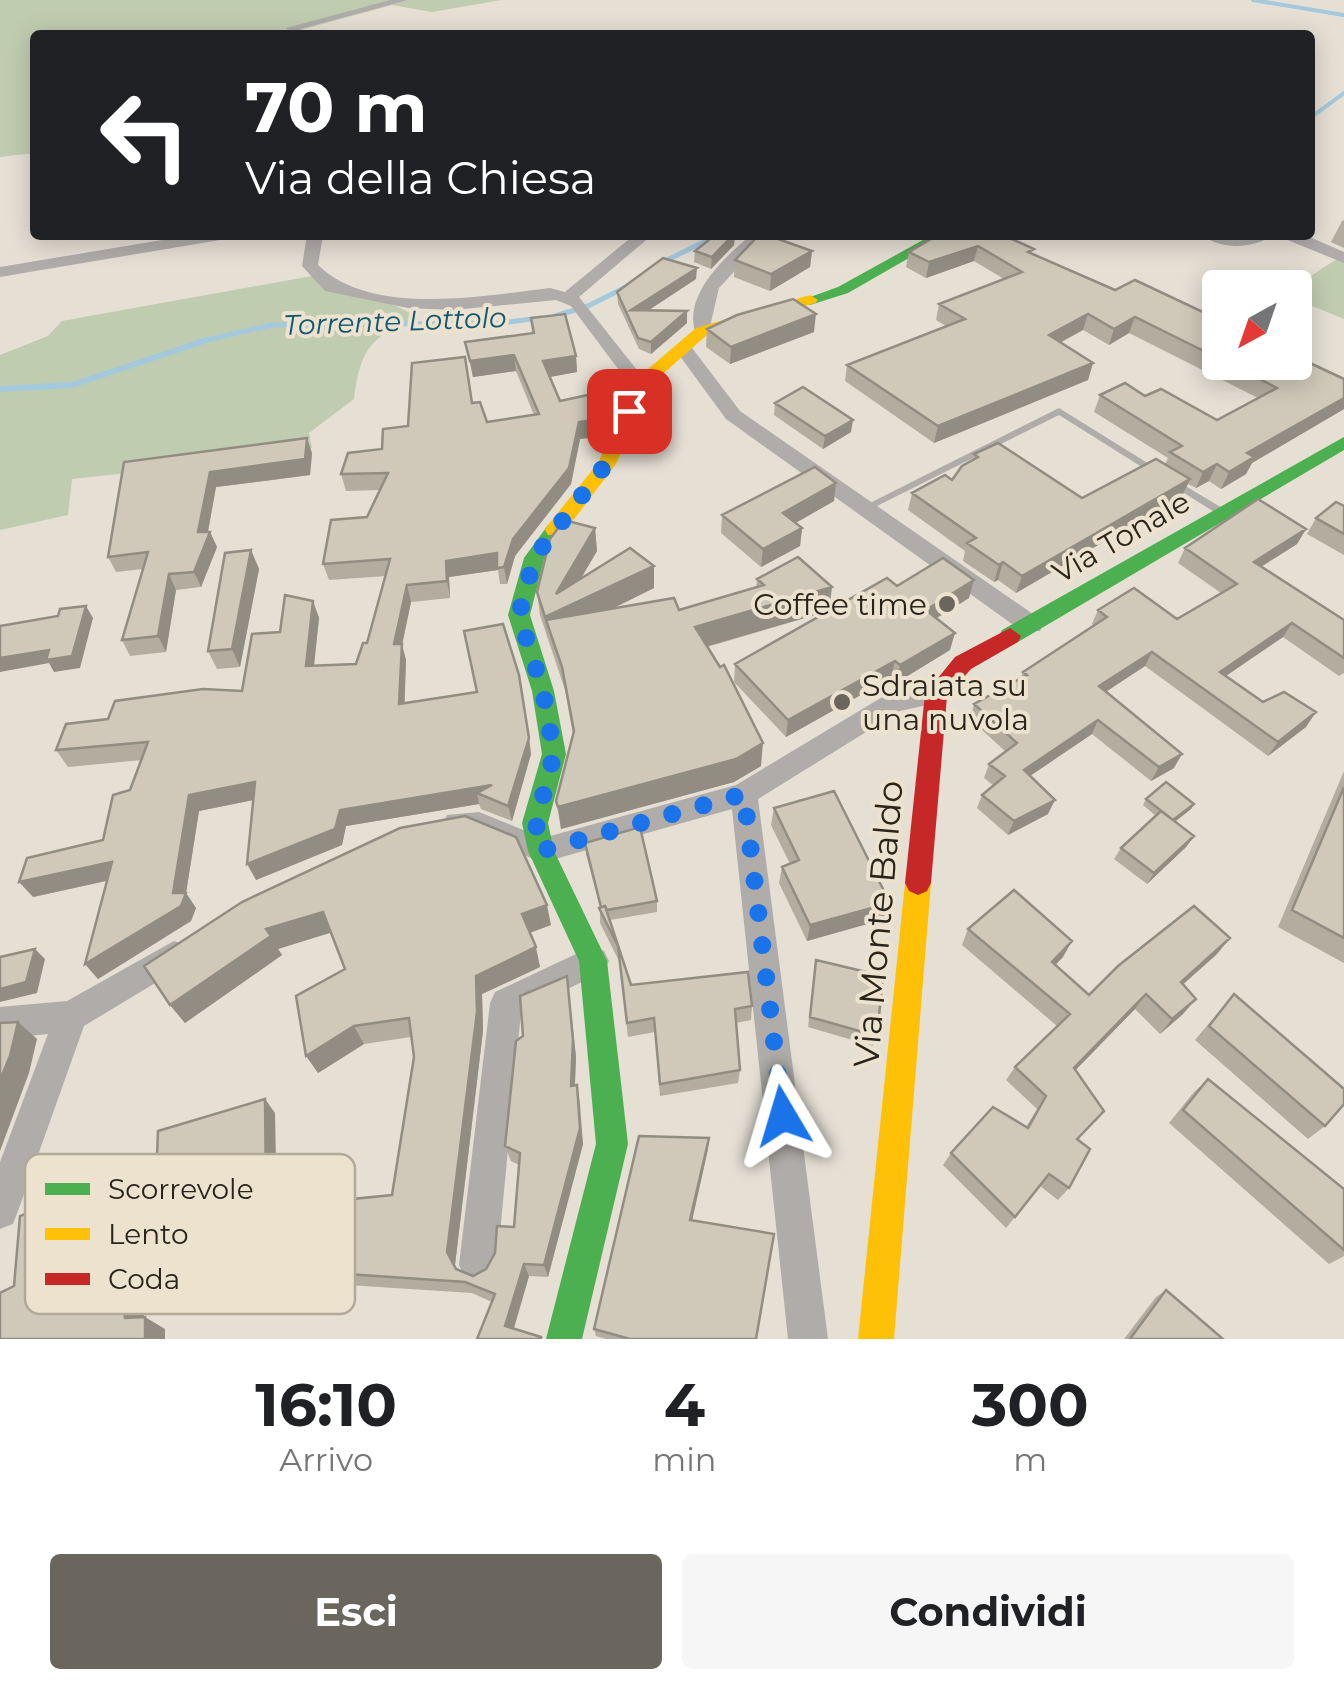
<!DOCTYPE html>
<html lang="it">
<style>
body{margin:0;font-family:Montserrat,sans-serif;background:#f6f6f6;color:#202124;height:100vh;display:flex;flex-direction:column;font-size:38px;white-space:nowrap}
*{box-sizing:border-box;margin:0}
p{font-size:32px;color:#757577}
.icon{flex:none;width:55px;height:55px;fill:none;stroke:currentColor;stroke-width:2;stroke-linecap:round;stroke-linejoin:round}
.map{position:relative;height:1339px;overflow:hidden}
.sheet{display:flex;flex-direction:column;background:#fff;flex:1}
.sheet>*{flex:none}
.guide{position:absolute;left:30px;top:30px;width:1285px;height:210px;border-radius:10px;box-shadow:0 5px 25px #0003;background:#202124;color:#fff;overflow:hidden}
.needle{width:65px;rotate:220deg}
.fabs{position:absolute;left:1202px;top:270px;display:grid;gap:20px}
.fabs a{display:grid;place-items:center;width:110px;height:110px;border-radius:10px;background:#fff;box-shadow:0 5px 25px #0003;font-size:50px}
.pin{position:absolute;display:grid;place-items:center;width:85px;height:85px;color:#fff;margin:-42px;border-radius:20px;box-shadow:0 5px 15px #0006}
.me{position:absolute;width:110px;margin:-55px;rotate:353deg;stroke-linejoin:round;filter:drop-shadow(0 0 8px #0008)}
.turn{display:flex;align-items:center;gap:35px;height:210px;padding:0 50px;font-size:45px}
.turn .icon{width:130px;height:130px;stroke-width:2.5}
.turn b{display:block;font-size:70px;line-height:85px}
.eta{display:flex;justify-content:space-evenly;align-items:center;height:170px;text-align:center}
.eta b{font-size:60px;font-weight:700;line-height:70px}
.button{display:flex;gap:20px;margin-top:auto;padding:20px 50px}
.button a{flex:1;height:115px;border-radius:10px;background:#6b665d;color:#fff;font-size:40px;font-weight:700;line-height:115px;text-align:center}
.button a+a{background:#f6f6f6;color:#202124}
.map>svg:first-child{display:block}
.green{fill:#c0ccb0}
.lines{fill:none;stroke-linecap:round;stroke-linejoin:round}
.stream-far2{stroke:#a4c9dc;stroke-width:4}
.stream-far1{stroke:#a4c9dc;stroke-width:5}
.stream{stroke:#a4c9dc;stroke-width:6}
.lane{fill:#b0acaa;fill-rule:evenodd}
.street{fill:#b0acaa;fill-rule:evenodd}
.fast{fill:#4caf50;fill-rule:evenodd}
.slow{fill:#ffc107;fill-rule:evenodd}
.jam{fill:#c62828;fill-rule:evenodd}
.wall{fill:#b3ada0}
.shaded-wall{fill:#928d82}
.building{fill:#d0c9ba;stroke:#928d82;stroke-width:2.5}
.route{stroke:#1a73e8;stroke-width:18;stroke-dasharray:0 32.4}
.poi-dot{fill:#6b665d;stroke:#ece2cd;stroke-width:4}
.labels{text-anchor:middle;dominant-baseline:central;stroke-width:8;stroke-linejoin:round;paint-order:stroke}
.far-water-label{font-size:28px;font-style:italic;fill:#115776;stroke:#ece2cd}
.street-label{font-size:30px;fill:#29251d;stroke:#ece2cd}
.poi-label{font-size:30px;fill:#29251d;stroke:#ece2cd;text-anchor:end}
.near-street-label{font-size:35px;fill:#29251d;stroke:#ece2cd}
.key{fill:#ece2cd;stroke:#b2a998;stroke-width:2.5}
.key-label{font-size:28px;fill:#29251d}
</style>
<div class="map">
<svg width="1344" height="1339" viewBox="0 0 1344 1339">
<rect width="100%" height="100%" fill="#e5dfd4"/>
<!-- green -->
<path class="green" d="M0,0h501l-69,12 -40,-7 -109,30h-248v118l-35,4z
M1337,259l7,3v57l-49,-20v-11h-3z
M312,276l64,20 42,21c-48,20 -57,31 -64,82l-45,34 3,15 -50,10 -190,21 -4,36 -68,15v-175l48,-19 14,-15z"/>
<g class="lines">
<!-- stream-far2 -->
<path class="stream-far2" d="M1253,0l91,15
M1310,118l34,-25"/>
<!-- stream-far1 -->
<path class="stream-far1" d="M661,263l57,-28
M555,316l33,-10 36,-18
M198,342l74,-17 228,-2 41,-5"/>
<!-- stream -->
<path class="stream" d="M0,389l72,-4 135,-45"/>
<!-- lane -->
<path class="lane" d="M1059,408l103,64 -1,2h-8l-94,-59 -190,95h-8l-1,-2z
M1174,479l53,32 1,2 -1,2h-8l-49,-31v-4z"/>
<!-- street -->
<path class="street" d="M390,0h18l-108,29 6,6h-13l-7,-7z
M192,235h36l-8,5 -220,37v-10z
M307,235h16l-5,30c53,52 164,31 232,23l15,4 69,-57h18l-73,62 70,88 -9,6 -7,-2 -62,-83 -15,-6 -103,10 -45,-2 -83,-17 -23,-25z
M751,235h17l-49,53 -11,47h-12c-14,-40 28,-77 55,-100z
M1202,235h71c-20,14 -52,15 -71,0z
M1275,235h30l39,17v11z
M683,343l6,1 51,67 300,208 3,6 -3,6h-18l-296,-212 -52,-71z
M936,684l9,3 4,7 -4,7 -45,10 -142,88 70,540h-40l-56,-530 -191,54 -54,-26 -40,-6 -4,-8 4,-8 32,-3 64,26 193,-53 148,-89z
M174,941l11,4 5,10 -5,10 -101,61 -66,185 -5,13 -13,5v-67l48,-128 -48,5v-32l67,-6z
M593,946l11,5 5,10 -5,10 -83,41 -24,253 -6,13 -13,6 -13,-6 -6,-13 31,-262 5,-11z"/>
<!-- fast -->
<path class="fast" d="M932,235h17l-101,58 -38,12 -8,-5 36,-13z
M1344,437v13l-326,192h-16l-3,-6 3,-6z
M555,524l10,6 -21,29 -14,56 24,76 12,63 -18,69 6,28 53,110 21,183 -46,195h-36l50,-195 -17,-183 -51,-110 -6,-28 20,-69 -10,-63 -24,-76 16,-57 24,-33z"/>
<!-- slow -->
<path class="slow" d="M810,295l8,5 -3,3 -107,31 -60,53 -32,77 -54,71h-14l-3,-5 3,-5 50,-62 36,-82 62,-53z
M918,871l9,4 4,8 -37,456h-36l47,-456 4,-8z"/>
<!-- jam -->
<path class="jam" d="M1010,628l11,8 -3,6 -47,27 -24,27 -16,187 -4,8 -9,4 -9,-4 -4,-8 20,-189 30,-37z"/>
</g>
<!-- wall -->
<path class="wall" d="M1344,220v28l-13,-6 11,-21z
M715,235h20l-1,10 -23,24 -17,-7 1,-11z
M938,235l95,19 82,36 105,30v42h75l49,17v30l-92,54 -6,11 -25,15 -12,-8 -13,7 -8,-4 -6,12 -166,97 -18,-13 -4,2 -31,-21 2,-10 -57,-41 4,-17 40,-13 20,-20 2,-6 108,44 83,-34 3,-6 -74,-46 6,-17 45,1 72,24 41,-22 -129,-65 -20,12 -26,-15 -23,13 33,20 -5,17 -154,63 -89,-62 2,-16 99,-39 -10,-6 3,-16 65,-25 -30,-18 -48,17 -20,-11 3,-15z
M812,251l-2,16 -40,24 -36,-14 1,-17z
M696,279l-48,31 39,13 -36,31 -12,-5 -21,-45 -1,-12z
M531,318l45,38 1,16 -28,5 11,24 49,18 -8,17 -21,3 -9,45 -56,72 -8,28h-7l-2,-14 -49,7 1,21 -39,4 -9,43 4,15 -2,44 73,-12 42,-17 12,79 -19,67 -31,-12 -2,-5 -133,22 -4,19 -86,35 -3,-80 -54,11 -13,82 10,15 -5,13 -93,58 -13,-15 22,-83 -74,16 70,-57 27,-50 12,-30 -74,7 -12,-17 52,-31 134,-28 38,-59 33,-31 6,17 -5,48 42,-2 11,-21 19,-67 -57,4 -6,-16 44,-47 13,-27 -34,1 -5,-17 41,-25 26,-23 64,-23 15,19 47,-7 -18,-44 -43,6 -8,-35 67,-9z
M707,329l107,3 -84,32 -24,-17z
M775,403l76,29 -28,17 -49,-34z
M312,453l-2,22 -94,12 -8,45h2l7,15 -16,40 -25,3 -10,62 -36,4 -8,-16 21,-71 -27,3 -8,-15 16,-95z
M834,501l-38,22 6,5 -2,18 -39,21 -40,-34 1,-18z
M1344,506v49l-37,-21 9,-16z
M595,528l2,23 -16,27 73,10 -42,21 67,1 77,-22 1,-9 72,32 -122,36 54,119 -27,16 -173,47 -5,-28 17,-66 -8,-45 -25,-75 -3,-23z
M1306,529l-9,15 -36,23 83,53v53l-5,3 -56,-39 -57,39 37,26 43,25 -38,29 -123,-90 -39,26 68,76 -23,13 -59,-47 -62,42 18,38 -40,21 -31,-27 5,-13 12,-9 -10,-8 5,-14 17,-12 -36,-33 4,-15 46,-25 3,-7 70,-47 -1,-1 6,-14 79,9 44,-26 -43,-30 7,-15z
M251,550l8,19 -19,98 -23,2 -9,-18z
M897,586l72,12 -32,20 13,32 -54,33 -5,-5 -105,59 -52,-55 1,-18z
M1344,771v192l-66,-36z
M1146,799l48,5 -3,5 -16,13 19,14 -8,11 -39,37 -33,-25 7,-11 35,-32 -13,-11z
M774,808l116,95 -5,16 -78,22 -28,-58 3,-16 8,-3 -19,-39z
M585,843l72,58v11l-47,8 21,65 121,21 -1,14 -15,3 4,47 -2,13 -78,13 -5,-64 -27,5 -9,-76 -19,-38v-16l-14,-53z
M242,902l309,23 -21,8 10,34 -58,27 1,37 -28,234 3,5 15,6 13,-7 28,-42 5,-62 -8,-4 -6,-15 18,-110 44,-60 9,81 -1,29 2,-1 3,17 3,42 -35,133 -19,-1 -15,53 27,8 1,2h-65l15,-37 -20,-9 -171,-11 -13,-12 104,-75 22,-138 -3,-20 -47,7 -46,29 27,-104 -14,-37 -53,17 4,6 -97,68 -15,-18z
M968,929l95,28 -8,8 34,30 128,-41 -34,30v30l-23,20 -25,-25 -60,61 29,41 -26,29 -9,48 -11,12 -18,-14 -34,42 -63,-63 8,-12 75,-26 11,-18 -31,-29 9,-13 42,-41 -95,-81z
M816,960l61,76 -4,10 -65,-19z
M1234,994l91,132 -17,13 -113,-99z
M1208,1079l136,110v67l-15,8 -160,-141 25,-31z
M709,1138l-1,11 -16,71 64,119h-150l-10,-3 -2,-7z
M1166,1290l57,49h-99l32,-42z"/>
<!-- shaded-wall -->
<path class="shaded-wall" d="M733,235h2l-1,10 -23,24 1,-12z
M978,246l-4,15 -48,17 3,-16z
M812,251l-2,16 -40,24 1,-17z
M697,268l-1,11 -65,43v-12z
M687,311v12l-36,31v-12z
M816,314l-2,18 -84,32 1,-17z
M1088,314l-5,16 -39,21 5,-16z
M1135,317l-6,16 -20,12 5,-16z
M514,355l2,16 -43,6 -3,-16z
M576,356l1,16 -33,6 -1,-17z
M1093,363l-5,17 -154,63 4,-17z
M1344,398v11l-92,54 -6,11 -25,15 8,-17 18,-19z
M608,403l1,16 -8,17 -21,3 -9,45 -56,72 -8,28 -3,-17 9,-28 66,-117z
M853,420l-2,12 -28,17 2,-13z
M307,438l5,15 -2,22 -94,12 -10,55 4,-10 7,15 -16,40 -7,-15 4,-40 12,-60z
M1217,464l-8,17 -13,7 7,-16z
M1190,479l-8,17 -166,97 6,-17z
M836,483l-2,18 -53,30 2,-18z
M595,528l2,23 -34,58 91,-43v22l-102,50 -6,-18 2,20 -3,-23 11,-23z
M802,528l-2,18 -39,21 2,-18z
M1306,529l-9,15 -51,32 8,-14z
M251,550l8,19 -19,98 -8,-18z
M497,553l1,17 -49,7 1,21 -3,-17 -1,-20z
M1003,562l-5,18 -4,2 5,-17z
M169,574l7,16 -10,62 -8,-16z
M974,580l-5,18 -47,29 4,-17z
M407,585l4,17 -9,43 4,15 -2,61 -5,-17 -5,-60z
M832,587l-3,24 -135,39 1,-23z
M313,601l6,17 -7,65 -6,-17z
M86,606l7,12 -13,50 -26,4 -5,-9 -49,9v-14z
M1292,623l-9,14 -72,49 9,-14z
M955,633l-5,17 -54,33 4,-18z
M1152,652l-7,14 -52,34 6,-14z
M895,661l-4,17 -105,59 2,-17z
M1316,712l-10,15 -38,29 10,-14z
M1098,720l-6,14 -74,50 6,-14z
M529,738l2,16 -19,67 -4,-15z
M763,743l-2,23 -27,16 -173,47 -3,-22z
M1182,754l-8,14 -23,13 8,-14z
M255,782l8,16 -64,13 -13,82 10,15 -5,13 -93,58 -13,-15 88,-71 16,-98z
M492,785l-15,8 2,11 -133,22 -4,19 -86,35 -9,-16 93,-54z
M1055,800l-7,14 -40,21 6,-14z
M1194,804l-3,5 -22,17 4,-6z
M1194,836l-8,11 -39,37 7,-11z
M112,862l11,15 -90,20 -14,-15z
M890,903l-5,16 -78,22 3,-16z
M547,905l4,20 -25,9 -4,-20z
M323,912l10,20 -55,17 4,6 -97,68 -15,-18 96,-76z
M1230,938l-13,16 -48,43 12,-15z
M1072,941l-9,16 -20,21 9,-16z
M536,947l4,20 -58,27 1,37 -28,234 8,16 -16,-29 29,-276z
M35,949l10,10 -8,34 -37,9v-13z
M567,976l9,81 -2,45 -3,-16z
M1146,994l-11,15 -71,73 10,-14z
M1196,999l-13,15 -23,20 12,-15z
M18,1022l19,17 -8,34 -29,78v-71z
M354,1026l10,18 -46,29 -12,-17z
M577,1085l6,59 -35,133 -4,-12z
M265,1099l10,14 2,98 -108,31 -15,-11z
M709,1138l-1,11 -18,81v-10z
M96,1184l21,16 -3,67 -21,-14z
M115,1250l21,13 9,59v-5l20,12v10h-20l-20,-21z
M524,1264l5,12 -18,61 -6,-11z"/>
<!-- building -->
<path class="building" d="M715,235h18l-21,22 -17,-6z
M759,235h8l45,16 -41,23 -36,-14z
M938,235h65l31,14 -6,3 87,38 20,-10 85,40v39l-85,-42 -21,12 -26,-15 -39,21 44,28 -155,63 -91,-61 118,-46 -26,-15 83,-32 -44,-26 -49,16 -20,-10z
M663,258l34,10 -66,42 56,1 -36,31 -13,-4 -21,-46z
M793,299l23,15 -85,33 -24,-18 30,-14z
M565,314l11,42 -33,5 17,40 42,-9 6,11 -8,16 -21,3 -10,46 -56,71 -9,28 -7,1v-15l-51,8 1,20 -40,4 -13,59h8l-3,60 78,-12 -13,-61 39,-7 16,51 10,63 -21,68 -31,-13 15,-8 -152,25 -5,19 -88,35 8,-82 -66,13 -16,98h13l-5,13 -96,58 27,-102 -93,20 8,-24 76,-18 10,-45 17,-5 18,-48 -92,8 10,-26 42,-5 7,-18 88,-12 39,2 10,-57 28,-2 5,-37 28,6 -7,65 50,-2 7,-21h4l23,-84 -67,5 8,-44 36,-3 21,-44 -47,1 7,-21 34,-4 1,-20 25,-3 4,-63 53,-6 7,46 8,-1 7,20 52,-8 -25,-59 -44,6 -5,-19 69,-9 -3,-15z
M1295,356l49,23v19l-97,55 7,4 -25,15 -12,-8 -14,8 -33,-20 12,-6 -82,-51 25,-12 20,13 16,-7 56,31 60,-32 -50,-26h68z
M803,387l50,33 -28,16 -50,-33z
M307,438l-2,21 -95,13 -12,60h12l-16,40 -25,2 -11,62 -36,4 26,-88 -40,5 16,-95z
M998,443l84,55 74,-39 34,20 -168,97 -19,-14 -4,3 -32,-22 9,-5 -64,-45 33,-18 7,5 10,-14 16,-9 -4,-3z
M815,467l21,16 -53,30 19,15 -39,21 -41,-34z
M1258,499l48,30 -52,33 90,58v38l-52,-35 -72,49 43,30 21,-10 32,20 -38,30 -126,-90 -53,34 83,68 -23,13 -61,-47 -74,50 31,30 -41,21 -32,-26 23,-19 -16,-12 28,-21 -43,-39 53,-29 -4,-3 84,-55 -9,-7 36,-22 43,31 60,-35 -52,-36z
M1336,502l8,4v28l-28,-16z
M564,520l31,8 -39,66 74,-46 24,18 -109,51 -8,-25 13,-53z
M251,550l-19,99 -24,2 17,-98z
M798,557l34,30 -137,40 25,40 4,-2 39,78 -27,16 -178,48 -2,-6 18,-70 -12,-64 -16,-47 128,-22 5,12 85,-25 -7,-6z
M943,558l31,22 -48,30 29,23 -55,32 -5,-4 -107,59 -53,-56 152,-86 10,8z
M86,606l-14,50 -26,4 3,-10 -49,8v-32l58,-10 2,-7z
M1166,782l28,22 -21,16 -27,-21z
M1344,787v151l-52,-28z
M834,791l56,112 -80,22 -28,-58 17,-7 -25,-52z
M1161,811l33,25 -40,37 -33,-25z
M465,816l51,21 31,68 -25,9 14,33 -60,29 1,36 -30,240 9,17 17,7 13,-7 9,-16 2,-27 17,1 6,-74 -15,-7 11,-105 7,-5 -3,-40 47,-20 6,64 -2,46 6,-1 3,43 -36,137 -20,-1 -19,62 36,11v2h-64l18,-45 -30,-12 -177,-12 4,-65 100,-10 22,-138 -5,-39 -55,8 -48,30 -10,-60 49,-27 -22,-57 -57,17 5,7 -101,69 -26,-39 98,-64 158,-74z
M640,827l17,74 -50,9 -2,-4 -4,1 -16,-64z
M1014,890l58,51 -20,21 37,33 29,-29 76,-60 36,32 -49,44 15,17 -24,20 -26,-25 -72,74 30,43 -27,28 13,10 -21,39 -20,-14 -34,43 -64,-64 42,-46 35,21 18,-32 -31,-29 55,-53 -102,-85z
M605,906l26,79 117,-13 4,34 -17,3 5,61 -80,14 -6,-66 -27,5 -9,-77 -19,-38z
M35,949l-9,33 -26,7v-32z
M816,960l67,16 -6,60 -67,-19z
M1234,994l110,95v15l-19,22 -116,-100z
M18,1022l-8,34 -10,24v-57z
M1208,1079l136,110v61l-161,-140z
M265,1099l1,100 -112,32 4,-100z
M639,1136l70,2 -19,82 84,14 -18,105h-126l-36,-10z
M96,1184l-3,69 22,-3 10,68 20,-1v22h-145v-46l14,-7 6,-70z
M1166,1290l57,49h-93z"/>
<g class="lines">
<!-- route -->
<path class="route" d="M629,411l-23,53 -72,94 -15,57 24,76 11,63 -18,69 4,28 204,-57 39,322"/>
</g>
<!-- markers -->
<g class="poi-dot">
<circle cx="947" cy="604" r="10"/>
<circle cx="842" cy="702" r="10"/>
</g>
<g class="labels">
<!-- far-water labels -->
<g class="far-water-label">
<text transform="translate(395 321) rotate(-2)">Torrente Lottolo</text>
</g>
<!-- street labels -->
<g class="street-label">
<text transform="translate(1121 537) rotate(-30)">Via Tonale</text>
</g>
<!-- poi labels -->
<g class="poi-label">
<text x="927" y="604">Coffee time</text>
<text x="862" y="685" text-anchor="start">Sdraiata su<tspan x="862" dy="34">una nuvola</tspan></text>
</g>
<!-- near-street labels -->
<g class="near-street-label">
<text transform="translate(878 924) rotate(-85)">Via Monte Baldo</text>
</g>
</g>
<!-- legend -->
<rect x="25" y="1154" width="330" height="160" rx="15" class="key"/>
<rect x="45" y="1183" width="45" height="12" fill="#4caf50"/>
<rect x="45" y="1228" width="45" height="12" fill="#ffc107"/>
<rect x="45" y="1273" width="45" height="12" fill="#c62828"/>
<g class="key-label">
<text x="108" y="1199">Scorrevole</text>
<text x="108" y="1244">Lento</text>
<text x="108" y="1289">Coda</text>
</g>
</svg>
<div class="fabs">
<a><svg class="needle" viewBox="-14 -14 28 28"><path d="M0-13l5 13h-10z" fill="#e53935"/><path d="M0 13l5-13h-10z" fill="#757577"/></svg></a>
</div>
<div class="pin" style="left:629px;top:411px;background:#d93025"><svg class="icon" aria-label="arrive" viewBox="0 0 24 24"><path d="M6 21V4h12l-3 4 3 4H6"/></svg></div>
<svg class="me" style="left:783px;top:1116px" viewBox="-20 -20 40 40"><path d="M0-17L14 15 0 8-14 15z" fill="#1a73e8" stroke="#fff" stroke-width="4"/></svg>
<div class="guide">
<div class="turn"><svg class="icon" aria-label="left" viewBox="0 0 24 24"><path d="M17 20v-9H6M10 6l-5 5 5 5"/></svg><div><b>70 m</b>Via della Chiesa</div></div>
</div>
</div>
<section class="sheet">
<div class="eta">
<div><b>16:10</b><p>Arrivo</p></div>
<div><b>4</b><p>min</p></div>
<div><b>300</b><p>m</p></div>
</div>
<div class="button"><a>Esci</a><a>Condividi</a></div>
</section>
